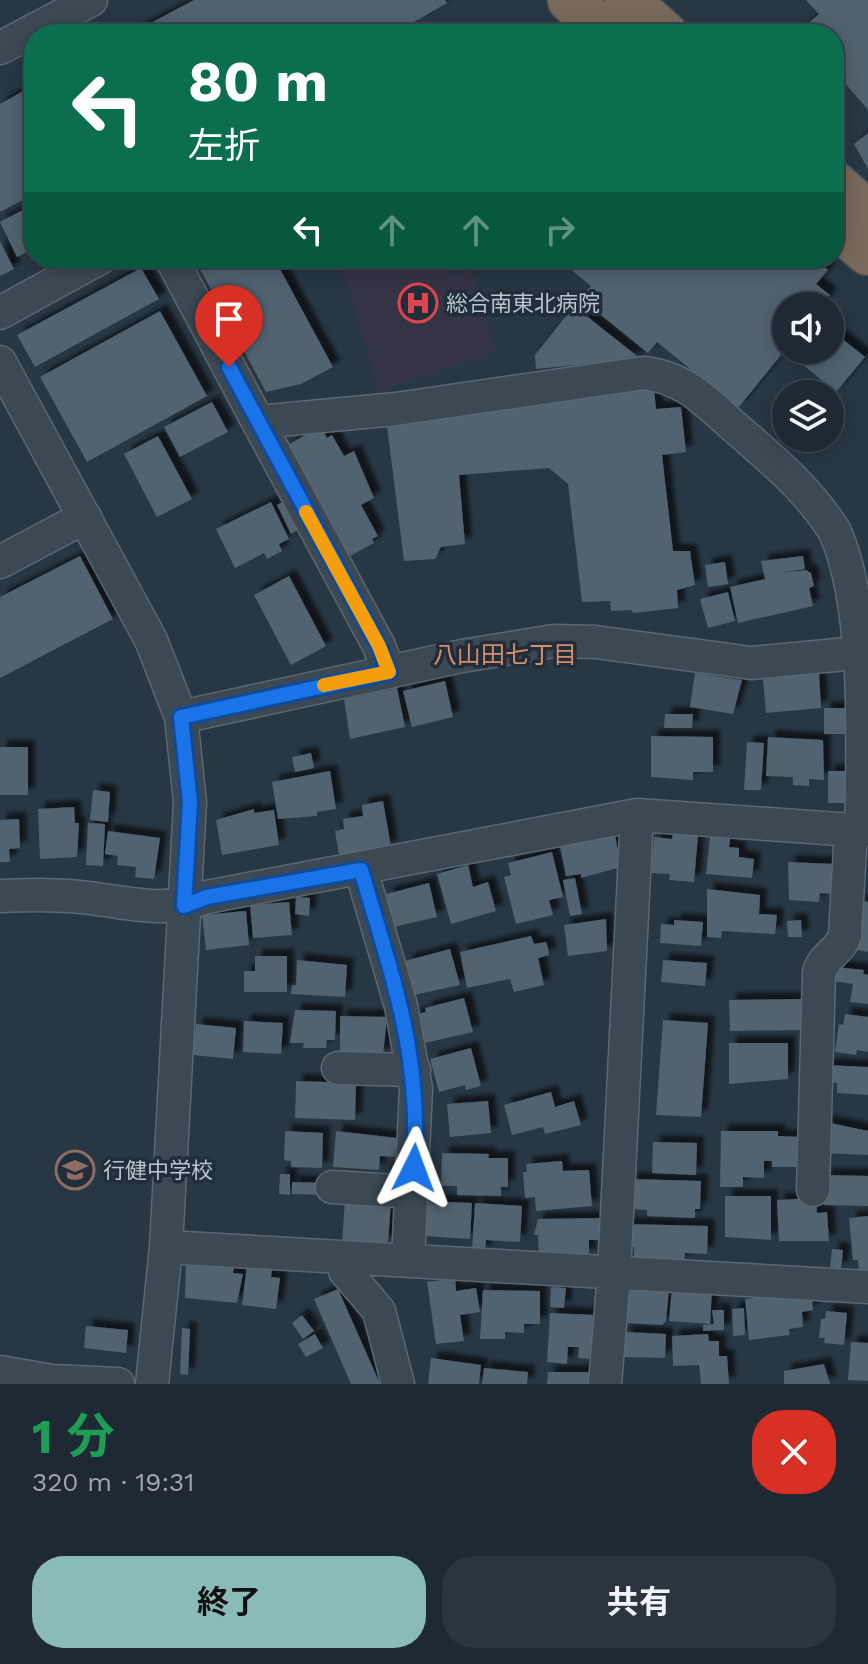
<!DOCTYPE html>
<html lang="ja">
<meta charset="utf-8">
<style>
body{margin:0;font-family:"Work Sans","Noto Sans JP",sans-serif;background:#2b353f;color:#f1f3f6;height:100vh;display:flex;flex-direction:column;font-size:30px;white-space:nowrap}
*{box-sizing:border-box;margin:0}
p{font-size:26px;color:#a1a6ac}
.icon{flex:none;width:44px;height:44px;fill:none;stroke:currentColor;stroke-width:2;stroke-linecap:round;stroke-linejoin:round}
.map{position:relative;height:1384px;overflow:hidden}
.panel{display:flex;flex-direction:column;background:#1e2933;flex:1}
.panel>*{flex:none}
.hud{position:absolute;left:24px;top:24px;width:820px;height:244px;border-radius:32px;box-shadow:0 4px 20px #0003,0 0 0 2px #3c454e;background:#0b6e4f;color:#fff;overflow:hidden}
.tools{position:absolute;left:772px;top:292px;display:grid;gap:16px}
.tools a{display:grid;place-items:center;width:72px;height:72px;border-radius:50%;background:#1e2933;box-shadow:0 4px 20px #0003,0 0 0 2px #3c454e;font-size:40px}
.pin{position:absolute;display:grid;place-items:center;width:68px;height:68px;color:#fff;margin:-82px -34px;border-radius:50% 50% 50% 0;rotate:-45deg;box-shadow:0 0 8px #0007}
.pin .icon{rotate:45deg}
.me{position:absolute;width:88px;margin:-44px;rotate:3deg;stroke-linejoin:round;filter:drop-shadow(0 0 6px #0008)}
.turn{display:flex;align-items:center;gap:28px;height:168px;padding:0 32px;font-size:36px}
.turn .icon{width:104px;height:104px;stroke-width:2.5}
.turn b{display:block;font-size:56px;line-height:68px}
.lanes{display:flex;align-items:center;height:76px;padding:0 32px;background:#0003;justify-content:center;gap:40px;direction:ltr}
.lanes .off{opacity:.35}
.round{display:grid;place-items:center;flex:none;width:84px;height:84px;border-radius:32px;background:#2b353f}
.headline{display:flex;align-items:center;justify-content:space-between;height:136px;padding:0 32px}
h1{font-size:48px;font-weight:700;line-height:60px;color:#1e9e55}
.action{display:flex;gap:16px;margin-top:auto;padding:16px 32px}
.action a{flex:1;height:92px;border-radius:32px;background:#8bbbb9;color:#111;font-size:32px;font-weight:700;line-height:92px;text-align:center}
.action a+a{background:#2b353f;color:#f1f3f6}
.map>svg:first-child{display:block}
.medical{fill:#343444}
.building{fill:#51626f;filter:url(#shadow)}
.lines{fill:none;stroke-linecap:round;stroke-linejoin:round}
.minor-casing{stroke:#5b6771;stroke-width:35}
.highway-casing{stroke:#47545e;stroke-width:47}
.minor{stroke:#3c4953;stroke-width:32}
.highway{stroke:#79695a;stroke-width:44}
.route-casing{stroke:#114b97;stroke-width:20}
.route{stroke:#1a73e8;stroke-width:14}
.slow{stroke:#f59e0b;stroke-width:14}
.labels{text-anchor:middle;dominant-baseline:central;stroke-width:7;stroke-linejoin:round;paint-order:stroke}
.poi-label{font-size:22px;fill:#bac4cd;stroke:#212e39;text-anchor:start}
.neighbourhood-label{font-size:24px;fill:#d68d6c;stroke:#212e39}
</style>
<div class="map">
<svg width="868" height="1384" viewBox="0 0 868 1384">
<defs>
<filter id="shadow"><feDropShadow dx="7" dy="-7" stdDeviation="2" flood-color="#0009"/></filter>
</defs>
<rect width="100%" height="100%" fill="#283744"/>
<!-- medical -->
<path class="medical" d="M340,258h105l5,16 21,-4 25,82 -118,39z"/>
<!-- building -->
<path class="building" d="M194,0h251l2,3 -54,31h-263z
M806,0h62v110l-34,-40v-36h-30l-4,-4 19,-16z
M34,85v109l-34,18v-108z
M868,133v36l-14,-25z
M34,204v44l-17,9 -17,-35z
M0,241l14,28 -14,7z
M194,258h80l59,109 -32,17 -35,8z
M557,258h257l14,12 -12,14 14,11 -9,11h-35v43l-48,59 -81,-66 -9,11 -68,-55 11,-12z
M141,268l18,31 -124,68 -18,-32z
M574,306l63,50 -1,3 -100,10 -1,-14z
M160,311l47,85 -120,66 -47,-85z
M830,329l35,28 -29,35 -44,-36 5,-6h33z
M654,389l2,20 25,-2 5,45 -24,3 11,96h17l5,34 -18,5 1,18 -44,5 -3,-3 -20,1 -1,-10 -28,1 -14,-118 -19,-16 -90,7 6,69 -24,3 -6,12 -31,2 -18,-143z
M212,402l16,30 -48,25 -16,-30z
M321,426l6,12 5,-3 12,21 10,-5 20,47 -13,7 17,31 -6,3 2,4 -24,13 -62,-111z
M158,436l34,63 -35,18 -33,-63z
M286,500l14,29 -9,5 -14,-29z
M271,502l18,37 -10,5 3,7 -15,8 -3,-6 -29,15 -19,-39z
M80,556l33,63 -113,59v-81z
M803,556l2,13 -27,4 28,-3 5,3 3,13 -5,2 4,18 -75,17 -8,-36 35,-8 -4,-18z
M725,562l3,22 -20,3 -3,-22z
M289,576l37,70 -35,19 -37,-70z
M728,592l7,29 -27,7 -8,-29z
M695,673l47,7 -9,34 -43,-7z
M819,673l2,35 -55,5 -3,-35z
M445,681l8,36 -41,10 -9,-36z
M397,688l8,39 -55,12 -6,-40z
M824,708h23v26h-23z
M665,714h28l-1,14h-28z
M651,736l62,1v35h-20v8l-42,-3z
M768,737l55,3 1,40 -15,-1v7l-16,-1v-8l-27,-1z
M747,742l17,1 -3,47h-17z
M0,747h28v48h-28z
M311,753l3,15 -19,4 -3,-15z
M330,771l6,38 -19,3v4l-39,3 -6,-37z
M828,771h18l-1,32h-17z
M93,790l17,2 -2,30 -18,-2z
M383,801l8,46 -52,8 -4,-24 9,-2 -1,-10 20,-3 -1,-11z
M74,807l1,16h4l-2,34 -37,2 -2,-50z
M254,809v4l20,-3 5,35 -57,10 -6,-35z
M19,819l1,29 -11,1 1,13h-10v-42z
M88,823l17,1 -2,42 -17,-1z
M108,831l52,7 -6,41 -19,-2 1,-10 -19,-2 1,-9 -13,-2z
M673,833l25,2 -4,47 -25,-2 1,-6 -19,-1 3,-36 18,2z
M615,835l6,32 -40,11v-4l-15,2 -6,-30z
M710,837l20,2 -1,8 10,1v9l15,2 -2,19 -46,-4z
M552,852l11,45 -14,3 4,15 -37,9 -12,-47 7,-2 -3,-12z
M788,862l46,2v30l-14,-1 -1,9 -30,-2z
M468,865l5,22 15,-5 8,29 -45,13 -14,-50z
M575,878l7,36 -12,2 -7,-36z
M429,883l8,34 -43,10 -8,-33z
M707,889l53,6 -1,19 18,1 -2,19 -53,-3 -1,7 -14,-1z
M296,897l14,1 -1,18 -14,-2z
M860,900l8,2v50l-16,-3z
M289,902l3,33 -39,3 -3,-33z
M246,911l3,34 -43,5 -4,-35z
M606,919l1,32 -39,5 -4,-31z
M674,920l29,2 -2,24 -41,-3 1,-19 13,1z
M801,920l1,17h-14l-1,-16z
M531,936l3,8 12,-2 2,6 1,7 -11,3 6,27 -30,7 -4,-13 -43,9 -7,-36z
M450,949l10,36 -46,10 -9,-34z
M255,956h32v36h-43v-21h11z
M297,960l50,5 -2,32 -54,-3 1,-9h4z
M663,960l44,3 -2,23 -44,-4z
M835,967l29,3 -1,4 5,1v29l-18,-2 3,-18 -19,-3z
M464,998l9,34 -53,12 -7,-29 13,-3 -1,-4z
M801,999v31l-71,1 -1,-31z
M295,1010l41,1 -1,29h-8l-1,8h-23l1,-5h-14z
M845,1014l23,3v35l-11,-2 -1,5 -21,-3 4,-28 4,1z
M340,1016l47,1 -4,38h-43z
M663,1020l45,3 -7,94 -45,-2z
M244,1021l39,2 -2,31 -38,-2z
M196,1024l40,4 -3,31 -40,-4z
M729,1043h59v36l-59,5z
M471,1048l10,38 -15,4 -1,-5 -26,7 -9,-33z
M825,1065l43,2v28l-31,-2v-10l-13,-1z
M296,1081l60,2 -1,37 -60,-2z
M551,1092l4,15 19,-6 7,24 -36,9 -2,-7 -31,8 -8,-30z
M488,1101l3,32 -41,4 -3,-33z
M825,1122l43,9v24l-47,-2z
M285,1131l38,2 -1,35 -31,-1v-6l-7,-1z
M336,1131l61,7 -2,19 -15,-1 -1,14 -46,-3z
M721,1131h57v5l24,1v30h-30v-6h-8v17l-21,-1v10h-23z
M653,1142l44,1 -1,32 -44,-2z
M442,1153l47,1 -1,4h20v29h-7v9l-44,-1v-9h-16z
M562,1161l1,10 26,-1 3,36 -56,5 -1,-14 -10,1 -2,-26h4l-1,-8z
M280,1174h10v21l-11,-1z
M824,1175l44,1v30l-44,-1z
M630,1179l71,2 -1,28h-5v9l-48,-2v-6l-18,-1z
M292,1182l34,1 -1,12 -33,-1z
M725,1196h46v44l-46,-3z
M816,1198l1,15 10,-1 2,29h-50l-2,-41z
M345,1199l46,2 -3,42 -46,1z
M425,1201l47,2 -2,36 -46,-3z
M475,1203l47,3 -2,36 -34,-2 -1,12 -13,-1z
M868,1216v58l-9,1 -1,-15h-5l-4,-42z
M602,1218l1,22h-14v15l-50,1 -1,-21h-4l4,-16z
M625,1224l83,2 -1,28 -22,-1 -1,9 -50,-1v-14l-10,-1z
M832,1249l11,1 -2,19 -11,-2z
M186,1261l48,5 -1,7 10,1 -6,29 -52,-5z
M247,1265l25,3 -1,9 9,1 -4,31 -34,-4z
M455,1278l1,13 20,-3 4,24 -20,3 4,26 -28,3 -9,-62z
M625,1286l44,3 -3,32 -4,4 -36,-2z
M551,1287l15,1 -2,20 -14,-1z
M672,1287l40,3 -2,34 -41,-3z
M338,1289l42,95h-29l-37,-85z
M483,1290l57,1v33h-16v9l-19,-1v7h-25z
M811,1292l2,18 -11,2 1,15 -14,2 1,6 -41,5 -4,-41z
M744,1308l1,27 -12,1 -1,-27z
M712,1310h12v20l-21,1v-6l11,-1z
M826,1311l21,2 -3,32 -20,-2 1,-5h-6l2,-19h4z
M550,1313l44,2 -3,44 -13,-1 1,-11h-11l-1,17 -20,-2z
M302,1315l12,16 -11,8 -11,-16z
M86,1326l42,4 -2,23 -42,-5z
M182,1328l8,1 -2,46 -8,-1z
M625,1332l41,2 -1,24 -41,-1z
M315,1334l8,14 -17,9 -8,-13z
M708,1334l1,7h10v15h8l2,28h-28l-2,-19 -26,1 -1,-30z
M851,1342l17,1v38l-20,-1z
M431,1358l50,7 -2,19h-51z
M824,1364l6,20h-46v-13z
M484,1368l44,4 -1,12h-45z
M548,1372h46l-1,12h-46z"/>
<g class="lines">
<defs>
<path id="minor" d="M0,48l91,-48
M171,258l87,164
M0,313l100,-55
M0,362l151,278 30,77 9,85 -24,445 -14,137
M0,562l85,-45
M389,672l-10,-26 -121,-224 138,-13 248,-36c45,5 66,34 100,62 34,30 67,58 91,97 33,74 28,213 26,299
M181,717l281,-61 92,-15 42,1 155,21 117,-11
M361,870l40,136 15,83 -8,172
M0,896c30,-1 59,-2 89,2 43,5 76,16 118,-1l430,-82 231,16
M338,1068l76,2
M332,1187l81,5
M813,1190l6,-218c5,-17 21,-20 26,-37l6,-105
M166,1247l702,40
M342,1257l3,14 34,40 19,73
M0,1372l52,9 66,3
M605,1384l9,-111 23,-458"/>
<path id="highway" d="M570,0l37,34
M627,0l38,34
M834,183l34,30
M834,224l34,29"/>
</defs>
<!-- minor casing -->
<use href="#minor" class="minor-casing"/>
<!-- highway casing -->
<use href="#highway" class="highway-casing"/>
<!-- minor -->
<use href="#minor" class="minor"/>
<!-- highway -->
<use href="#highway" class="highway"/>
</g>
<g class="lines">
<defs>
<path id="route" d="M229,367l150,279 10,26 -208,45 9,85 -6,104 23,-9 154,-27c31,107 61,184 53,298"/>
</defs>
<!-- route casing -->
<use href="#route" class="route-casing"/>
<!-- route -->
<use href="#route" class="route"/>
<!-- slow -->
<path class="slow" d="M306,512l73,134 10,26 -65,13"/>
</g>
<!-- icons -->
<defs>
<symbol id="hospital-ring" viewBox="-11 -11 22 22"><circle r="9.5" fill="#212e39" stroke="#e0444e" stroke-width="1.5"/><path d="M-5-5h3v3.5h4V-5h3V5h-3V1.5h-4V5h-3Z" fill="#e0444e"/></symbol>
<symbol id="school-ring" viewBox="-11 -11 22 22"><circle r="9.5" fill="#212e39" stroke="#8d6e63" stroke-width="1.5"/><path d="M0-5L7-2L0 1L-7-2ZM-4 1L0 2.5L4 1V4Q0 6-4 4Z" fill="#8d6e63"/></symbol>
</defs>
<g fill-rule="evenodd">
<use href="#hospital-ring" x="396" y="281" width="44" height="44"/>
<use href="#school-ring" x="53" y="1148" width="44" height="44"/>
</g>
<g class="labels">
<!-- poi labels -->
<g class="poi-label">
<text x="446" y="303">総合南東北病院</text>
<text x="103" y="1170">行健中学校</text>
</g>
<!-- neighbourhood labels -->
<g class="neighbourhood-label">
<text x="505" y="655">八山田七丁目</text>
</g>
</g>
</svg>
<div class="tools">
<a><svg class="icon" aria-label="sound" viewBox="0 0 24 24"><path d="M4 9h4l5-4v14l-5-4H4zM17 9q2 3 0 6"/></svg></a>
<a><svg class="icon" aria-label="layers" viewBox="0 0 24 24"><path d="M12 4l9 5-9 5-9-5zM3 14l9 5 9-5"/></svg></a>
</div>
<div class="pin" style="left:229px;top:367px;background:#d93025"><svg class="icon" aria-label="arrive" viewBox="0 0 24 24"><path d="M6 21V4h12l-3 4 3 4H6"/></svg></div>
<svg class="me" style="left:414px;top:1168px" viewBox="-20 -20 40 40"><path d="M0-17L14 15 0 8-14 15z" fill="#1a73e8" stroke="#fff" stroke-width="4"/></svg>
<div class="hud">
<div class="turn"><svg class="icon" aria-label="left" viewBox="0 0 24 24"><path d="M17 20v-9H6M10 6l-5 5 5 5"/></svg><div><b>80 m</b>左折</div></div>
<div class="lanes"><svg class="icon" aria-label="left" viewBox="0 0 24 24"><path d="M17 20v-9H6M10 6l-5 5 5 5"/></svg><svg class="icon off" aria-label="ahead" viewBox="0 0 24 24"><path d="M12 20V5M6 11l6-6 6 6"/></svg><svg class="icon off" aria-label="ahead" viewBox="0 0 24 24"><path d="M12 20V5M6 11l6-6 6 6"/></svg><svg class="icon off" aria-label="right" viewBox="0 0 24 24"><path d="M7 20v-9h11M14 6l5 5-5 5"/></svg></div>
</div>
</div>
<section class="panel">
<div class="headline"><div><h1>1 分</h1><p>320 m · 19:31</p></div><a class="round" style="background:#d93025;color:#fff"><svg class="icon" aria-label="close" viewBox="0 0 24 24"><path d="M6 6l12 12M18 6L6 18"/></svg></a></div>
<div class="action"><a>終了</a><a>共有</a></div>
</section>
